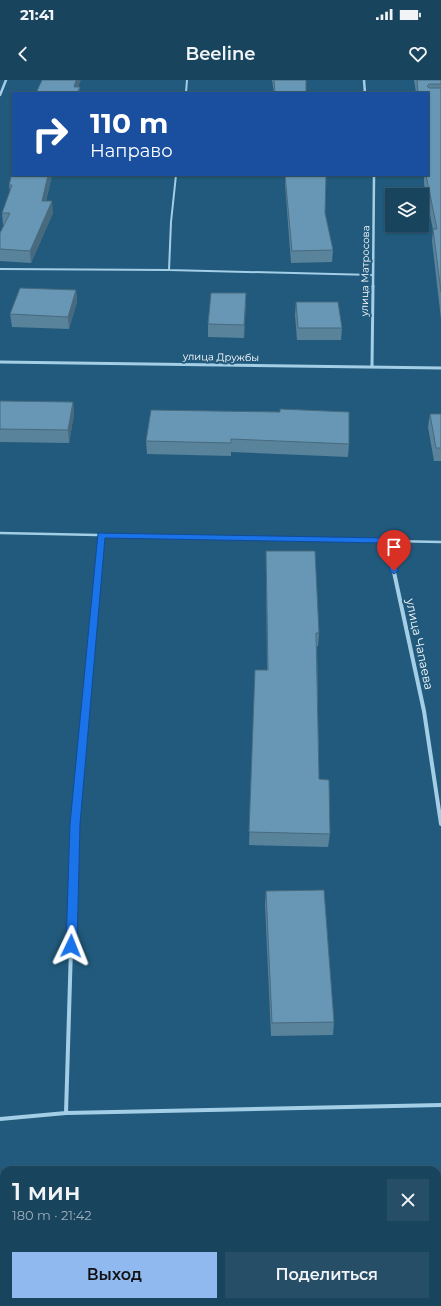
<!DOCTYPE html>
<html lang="ru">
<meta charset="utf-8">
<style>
body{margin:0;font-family:Montserrat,sans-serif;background:#264e66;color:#f1f3f6;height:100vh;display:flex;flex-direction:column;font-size:15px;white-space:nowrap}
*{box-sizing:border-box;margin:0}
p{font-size:13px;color:#9fb0bc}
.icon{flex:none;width:22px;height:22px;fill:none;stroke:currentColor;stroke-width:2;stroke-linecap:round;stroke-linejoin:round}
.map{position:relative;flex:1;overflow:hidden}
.side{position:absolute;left:0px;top:1086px;width:441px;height:140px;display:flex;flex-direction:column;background:#19445d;border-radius:12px 12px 0 0;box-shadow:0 1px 3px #0004,0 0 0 1px #375c72}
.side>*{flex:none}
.guide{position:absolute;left:12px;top:12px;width:417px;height:84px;border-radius:0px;box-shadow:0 1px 3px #0004,0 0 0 1px #375c72;background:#1a4fa0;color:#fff;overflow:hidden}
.tools{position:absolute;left:385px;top:108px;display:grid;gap:8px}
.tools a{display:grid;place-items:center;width:44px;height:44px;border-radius:0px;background:#19445d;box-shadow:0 1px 3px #0004,0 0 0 1px #375c72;font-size:20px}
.pin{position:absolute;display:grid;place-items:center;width:34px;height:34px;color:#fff;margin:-41px -17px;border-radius:50% 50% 50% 0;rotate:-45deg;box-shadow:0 0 4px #0007}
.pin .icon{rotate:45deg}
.me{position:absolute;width:44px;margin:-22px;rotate:2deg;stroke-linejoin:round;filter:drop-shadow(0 0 3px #0008)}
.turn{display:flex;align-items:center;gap:14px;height:84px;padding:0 12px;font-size:18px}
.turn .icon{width:52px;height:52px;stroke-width:2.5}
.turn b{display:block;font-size:28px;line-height:34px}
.round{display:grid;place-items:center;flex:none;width:42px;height:42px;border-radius:0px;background:#264e66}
.summary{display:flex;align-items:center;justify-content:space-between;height:68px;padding:0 12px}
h1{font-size:24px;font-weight:600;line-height:30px}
.action{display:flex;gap:8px;margin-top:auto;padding:8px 12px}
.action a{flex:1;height:46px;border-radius:0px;background:#90b9f0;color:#111;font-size:16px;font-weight:600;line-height:46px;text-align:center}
.action a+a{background:#264e66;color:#f1f3f6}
.status{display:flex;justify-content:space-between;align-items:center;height:28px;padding:0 20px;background:#19445d;direction:ltr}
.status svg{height:11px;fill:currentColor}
header{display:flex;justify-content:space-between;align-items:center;height:52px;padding:0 12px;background:#19445d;font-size:18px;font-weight:600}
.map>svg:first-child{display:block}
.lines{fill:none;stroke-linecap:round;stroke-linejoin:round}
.service-far3{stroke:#a4cee6;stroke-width:2}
.service-far2{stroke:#a4cee6;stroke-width:2.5}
.service-far1{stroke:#a4cee6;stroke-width:3}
.service{stroke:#a4cee6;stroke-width:4}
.minor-far2{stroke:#a4cee6;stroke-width:2.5}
.minor-far1{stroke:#a4cee6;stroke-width:3}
.minor{stroke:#a4cee6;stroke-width:4}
.wall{fill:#59829b}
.shaded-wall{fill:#486a7e}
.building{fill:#6797b4;stroke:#486a7e}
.route{fill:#1a73e8;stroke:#114b97}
.labels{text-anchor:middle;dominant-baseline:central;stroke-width:4;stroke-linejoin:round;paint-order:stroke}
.far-street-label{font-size:10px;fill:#fff;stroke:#215a7c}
.street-label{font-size:12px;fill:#fff;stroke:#215a7c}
</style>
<div class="status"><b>21:41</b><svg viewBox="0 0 49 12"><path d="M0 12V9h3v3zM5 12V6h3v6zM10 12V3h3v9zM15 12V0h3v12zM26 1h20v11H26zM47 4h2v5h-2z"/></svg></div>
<header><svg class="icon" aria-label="back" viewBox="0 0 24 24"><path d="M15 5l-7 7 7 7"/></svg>Beeline<svg class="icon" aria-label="heart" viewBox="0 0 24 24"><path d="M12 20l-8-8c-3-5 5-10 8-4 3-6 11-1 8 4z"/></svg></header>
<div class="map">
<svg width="441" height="1226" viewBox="0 0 441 1226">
<rect width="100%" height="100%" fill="#215a7c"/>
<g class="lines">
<!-- service-far3 -->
<path class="service-far3" d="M186,13l1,-13
M0,189l169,1 204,5
M169,190l2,-48 5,-47"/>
<!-- service-far2 -->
<path class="service-far2" d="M0,453l441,9
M100,470l1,-15"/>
<!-- service-far1 -->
<path class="service-far1" d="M73,803l2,-59 25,-275"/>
<!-- service -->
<path class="service" d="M66,1033l7,-231
M0,1039l66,-6 375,-8"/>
<!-- minor-far2 -->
<path class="minor-far2" d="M364,0l1,13
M0,15l6,-15
M373,207l1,-112"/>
<!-- minor-far1 -->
<path class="minor-far1" d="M0,282l441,6
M372,286l1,-80
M387,460l2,10"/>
<!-- minor -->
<path class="minor" d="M389,469l35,162 17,113"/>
</g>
<!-- wall -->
<path class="wall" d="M272,0h34v13h-32z
M414,0h27v239l-9,-78 1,-11 -9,-46v-9h4v-82h-12z
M13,95h39l-6,26 7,12 -22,50 -31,-2v-28l4,-8h-1l-1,-12 8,-21 -1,-7z
M285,95h41l-1,38 8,37 -1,12 -41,1 -6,-79z
M76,210l1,12 -8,27 -57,-2 -2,-13z
M246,213l-2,45 -36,-1v-13z
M296,222l46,26 -1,12h-44l-2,-25z
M0,322h73l1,12 -5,29 -69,-1z
M280,332l69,32 -1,13 -117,-5v4l-84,-2 -1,-13z
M430,334h11v47h-7l-6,-34z
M266,471l53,82 -1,13h-1l2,133 11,55 -2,13 -79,-2 6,-175h12l-1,-106z
M266,811l68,131 -1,13 -62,1 -6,-132z"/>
<!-- shaded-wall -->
<path class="shaded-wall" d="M76,0h5l-5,13 -2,-6z
M80,7v6h-3z
M48,95h4l-9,37 -1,-11z
M52,121l1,12 -22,50 -1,-12z
M76,210l1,12 -8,27 -1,-12z
M246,213v13l-2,32v-13z
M73,322l1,12 -5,29 -1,-13z"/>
<!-- building -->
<path class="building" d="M42,0h34l-2,7h6l-3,6h-41z
M274,0h32v13h-31z
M417,0h24v4h-12l-2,2 2,2h12v204l-8,-63h4l-11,-54h2v-82h-10z
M13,90v5h35l-6,26h10l-22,50 -30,-2v-16l10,-20h-8l10,-28h-3z
M285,95h41l-1,38 8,37 -41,1z
M20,208l56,2 -8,27 -58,-3z
M211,213h35l-2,32 -36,-1z
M296,222h42l4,26h-44z
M0,321l73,1 -5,28 -68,-1z
M280,329l69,3v32l-118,-5v4l-85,-2 5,-31 129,2z
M430,334h11v34h-5z
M266,471h49l4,82h-3l3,146 10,1 1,54 -81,-2 6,-162h13z
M324,810l10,132 -62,1 -6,-132z"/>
<!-- route -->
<path class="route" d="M98,453l289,5 4,2 7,31 -4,3 -4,-3 -6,-28 -279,-5 -25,286 -3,122 -2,3 -4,1 -4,-1 -1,-3 4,-122z"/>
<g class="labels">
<!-- far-street labels -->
<g class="far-street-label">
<text transform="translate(365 191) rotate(-89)">улица Матросова</text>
<text transform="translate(221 277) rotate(1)">улица Дружбы</text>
</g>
<!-- street labels -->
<g class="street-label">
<text transform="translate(420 564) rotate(78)">улица Чапаева</text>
</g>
</g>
</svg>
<div class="tools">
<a><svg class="icon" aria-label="layers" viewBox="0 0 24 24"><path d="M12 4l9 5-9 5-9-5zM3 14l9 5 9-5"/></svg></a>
</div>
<div class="pin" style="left:394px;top:491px;background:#d93025"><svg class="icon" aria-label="arrive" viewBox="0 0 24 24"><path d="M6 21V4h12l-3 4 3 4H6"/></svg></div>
<svg class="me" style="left:71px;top:866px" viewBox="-20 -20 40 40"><path d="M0-17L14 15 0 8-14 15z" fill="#1a73e8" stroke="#fff" stroke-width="4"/></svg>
<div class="guide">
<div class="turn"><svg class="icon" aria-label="right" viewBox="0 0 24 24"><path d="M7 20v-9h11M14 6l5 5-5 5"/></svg><div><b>110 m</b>Направо</div></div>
</div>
<section class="side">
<div class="summary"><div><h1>1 мин</h1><p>180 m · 21:42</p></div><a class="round"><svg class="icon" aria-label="close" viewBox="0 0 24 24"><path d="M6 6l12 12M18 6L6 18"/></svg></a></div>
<div class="action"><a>Выход</a><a>Поделиться</a></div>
</section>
</div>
